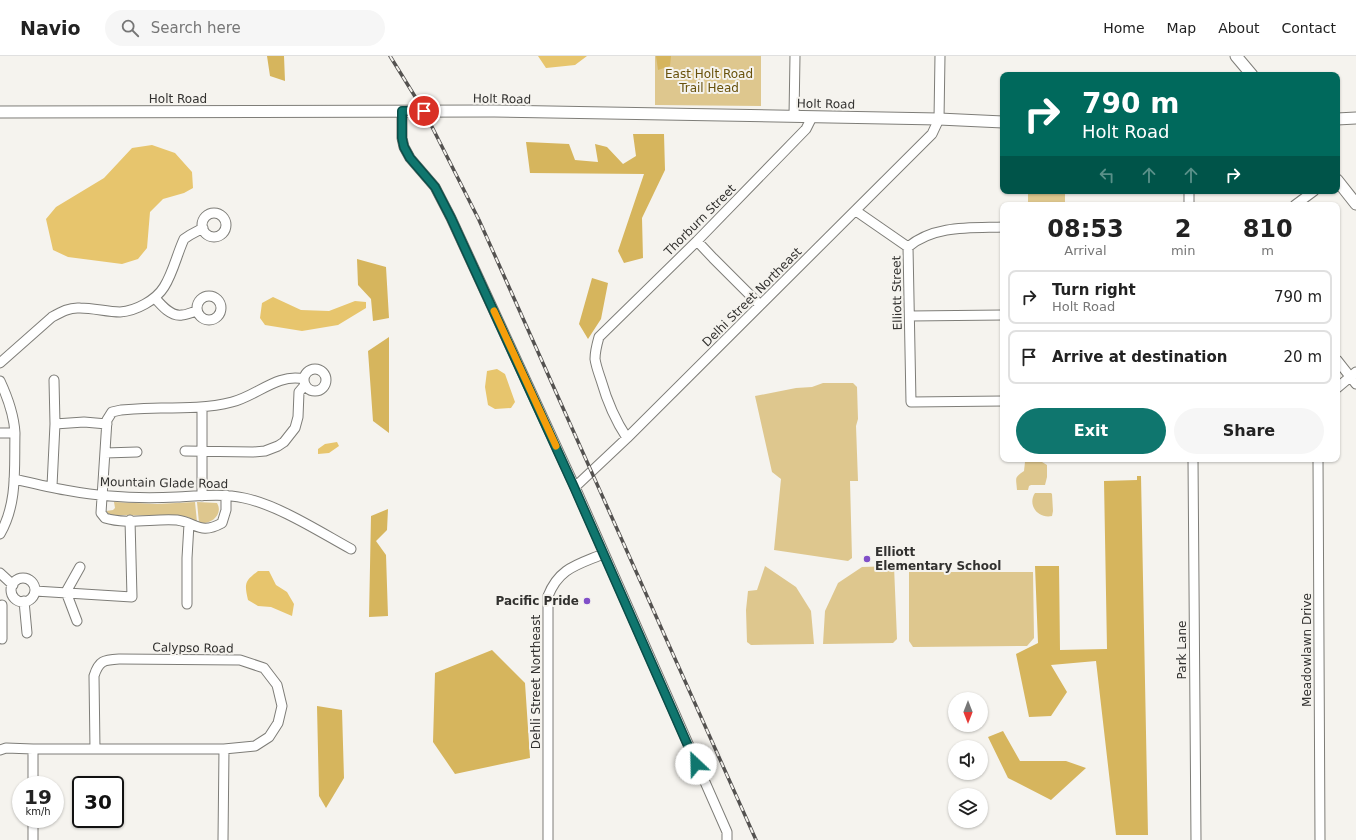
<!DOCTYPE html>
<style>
body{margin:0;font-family:"DejaVu Sans",sans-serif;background:#f6f6f6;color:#222;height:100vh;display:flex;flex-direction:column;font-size:15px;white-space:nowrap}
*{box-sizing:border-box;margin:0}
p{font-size:13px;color:#767676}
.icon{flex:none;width:22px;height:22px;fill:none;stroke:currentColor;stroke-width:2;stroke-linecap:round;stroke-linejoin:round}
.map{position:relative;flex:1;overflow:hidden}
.sheet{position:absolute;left:1000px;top:146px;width:340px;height:260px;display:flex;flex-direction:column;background:#fff;border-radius:8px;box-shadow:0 1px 3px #0004}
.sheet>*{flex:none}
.guide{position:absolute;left:1000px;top:16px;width:340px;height:122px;border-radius:8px;box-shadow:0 1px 3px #0004;background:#00695c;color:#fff;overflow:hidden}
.needle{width:26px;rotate:180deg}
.fabs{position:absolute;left:948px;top:636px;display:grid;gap:8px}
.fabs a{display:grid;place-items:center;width:40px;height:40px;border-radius:50%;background:#fff;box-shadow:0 1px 3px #0004;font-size:20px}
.speed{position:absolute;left:12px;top:720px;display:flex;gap:8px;font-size:20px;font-weight:700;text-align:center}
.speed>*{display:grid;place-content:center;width:52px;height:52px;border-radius:50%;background:#fff;box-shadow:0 1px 3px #0004;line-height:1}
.speed small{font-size:10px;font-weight:400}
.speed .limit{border:2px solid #111;border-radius:6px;background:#fff;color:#111}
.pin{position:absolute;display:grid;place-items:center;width:34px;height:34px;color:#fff;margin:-17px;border:2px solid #fff;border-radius:50%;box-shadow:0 1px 4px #0007}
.me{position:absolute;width:44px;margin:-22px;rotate:336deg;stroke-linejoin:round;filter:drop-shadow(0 0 3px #0008)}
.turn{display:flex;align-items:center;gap:14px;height:84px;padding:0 16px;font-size:18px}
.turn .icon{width:52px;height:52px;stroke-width:2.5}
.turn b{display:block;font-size:28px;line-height:34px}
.lanes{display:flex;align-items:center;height:38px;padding:0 16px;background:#0003;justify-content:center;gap:20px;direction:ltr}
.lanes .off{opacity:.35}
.eta{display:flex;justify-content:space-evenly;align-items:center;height:68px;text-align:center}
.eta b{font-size:24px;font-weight:800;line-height:28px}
.action{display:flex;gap:8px;margin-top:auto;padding:8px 16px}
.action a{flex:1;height:46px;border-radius:24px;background:#0f766e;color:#fff;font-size:16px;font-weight:800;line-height:46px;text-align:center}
.action a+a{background:#f6f6f6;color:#222}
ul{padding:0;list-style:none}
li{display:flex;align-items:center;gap:12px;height:54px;margin:0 8px 6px;padding:0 8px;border:2px solid #e0e0e0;border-radius:8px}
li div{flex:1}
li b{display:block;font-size:15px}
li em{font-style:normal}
header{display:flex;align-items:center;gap:24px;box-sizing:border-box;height:56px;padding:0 20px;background:#fff;border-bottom:1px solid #e0e0e0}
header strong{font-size:19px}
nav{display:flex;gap:22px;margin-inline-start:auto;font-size:14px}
.search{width:280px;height:36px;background:#f6f6f6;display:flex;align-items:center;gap:10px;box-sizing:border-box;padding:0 14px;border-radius:22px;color:#767676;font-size:15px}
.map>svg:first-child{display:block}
.green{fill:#dec78e}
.forest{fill:#d6b55d}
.water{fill:#e7c56d}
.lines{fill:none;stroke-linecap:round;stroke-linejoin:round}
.minor-casing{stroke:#7e7d78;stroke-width:11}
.major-casing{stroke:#7e7d78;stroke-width:13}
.minor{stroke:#fff;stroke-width:9}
.major{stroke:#fff;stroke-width:11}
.rail-casing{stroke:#545250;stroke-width:3.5}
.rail{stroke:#f5f3ee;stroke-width:2;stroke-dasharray:6;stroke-linecap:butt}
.route-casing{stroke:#0a4d48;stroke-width:10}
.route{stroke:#0f766e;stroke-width:7}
.slow{stroke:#f59e0b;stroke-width:7}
.poi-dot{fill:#804fc8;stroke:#f5f3ee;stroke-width:1.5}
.labels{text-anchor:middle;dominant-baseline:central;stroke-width:4;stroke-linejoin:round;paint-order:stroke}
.park-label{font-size:12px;fill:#68510b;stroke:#f5f3ee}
.street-label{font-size:12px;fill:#32312f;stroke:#f5f3ee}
.poi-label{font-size:12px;font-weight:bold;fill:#32312f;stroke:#f5f3ee;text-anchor:start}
</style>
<header>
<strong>Navio</strong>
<div class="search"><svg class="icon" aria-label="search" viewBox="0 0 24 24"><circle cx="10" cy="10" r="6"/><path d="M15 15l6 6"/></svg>Search here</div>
<nav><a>Home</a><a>Map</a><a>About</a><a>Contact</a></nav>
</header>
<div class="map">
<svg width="1356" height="784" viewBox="0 0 1356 784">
<rect width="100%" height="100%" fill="#f5f3ee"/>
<!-- green -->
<path class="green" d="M655,0h106v50l-106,-1z
M1028,135h37v14h-37z
M823,327h30l4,4 1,32 -2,7 2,55h-8l2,77 -4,3 -74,-11 7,-71 -9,-7 -17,-76 41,-8 16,-1z
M1025,406h17l5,3v12l-2,8h-14l-2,1 -1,4h-11c-1,-13 -3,-12 7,-19z
M1035,437h16l1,1 1,17 -1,5c-14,3 -25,-11 -17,-23z
M114,446l43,2 38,-2 2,20 -9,-5 -7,-1 -71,-1 -4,-4 7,-1 2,-2z
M197,446l20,1c7,12 -7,22 -18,20z
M765,510l31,21 15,24 3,33 -63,1 -4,-3 -1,-32 2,-19 9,-1z
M894,510l3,73 -4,4 -70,1 2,-33 13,-28 24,-16z
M909,516h124l1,66 -7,8 -114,1 -4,-6z"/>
<!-- forest -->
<path class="forest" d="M267,0h17l1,25 -15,-5z
M656,0h15l-1,10 -12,4z
M633,78h31l1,36 -23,48 1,40 -19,5 -6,-12 26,-77 -114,-1 -4,-31 43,2 6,16 23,2 -3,-18 12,3 16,17 13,-8z
M357,203l29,8 3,51 -16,3 -2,-22 -13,-14z
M592,222l16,5 -7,36 -13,20 -9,-15z
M389,281v96l-16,-12 -5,-70z
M1137,420h4l7,359h-32l-20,-174 -45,4 16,27 -16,24 -22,1 -13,-63 22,-11 -3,-77h24l1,84 47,-1 -3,-168 33,-1z
M388,453l-1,21 -11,11 10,14 2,61 -19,1 2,-101z
M492,594l33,33 5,75 -75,16 -22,-32 2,-69z
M317,650l25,4 2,68 -18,30 -7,-12z
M1003,675l17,30h46l20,7 -35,32 -43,-22 -20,-41z"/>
<!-- water -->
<path class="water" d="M538,0h49l-12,9 -29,3z
M152,89l23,8 17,19 1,16 -9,5 -21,6 -13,13 -3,36 -9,11 -16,5 -54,-7 -15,-7 -7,-31 10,-12 48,-29 28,-30z
M273,241l28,13 28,1 26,-10 11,1v6l-28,17 -36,6 -37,-6 -5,-7 2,-15z
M497,313l8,5 10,28 -4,6 -16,1 -7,-4 -3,-18 2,-16z
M337,386l2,4 -10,7 -11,1v-5l7,-5z
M258,515h11l7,14 11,7 7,12 -2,12 -21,-9 -13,-1 -10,-6c-4,-17 -3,-19 10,-29z"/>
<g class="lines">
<defs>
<path id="minor" d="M402,55v27l2,9 6,11 25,29 16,31 124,269 152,345v8
M794,60l1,-60
M1189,135v14
M1295,149l19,-14
M856,155l52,36 3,155 92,-1
M202 169a12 12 0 1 1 24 0a12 12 0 1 1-24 0Z
M697,185l16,17 47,47
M908,191c26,-22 63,-19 95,-20
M197 252a12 12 0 1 1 24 0a12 12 0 1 1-24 0Z
M155,242c6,7 16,19 27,17 5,0 10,-3 15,-4
M910,260l93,-1
M1337,304l19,24
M0,307l52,-46c9,-5 18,-10 28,-9 14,0 27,4 40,4 16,-1 36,-12 44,-25 9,-14 13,-33 20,-48l6,-4 13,-7
M304 324a11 11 0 1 1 22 0a11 11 0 1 1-22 0Z
M0,325c7,15 14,35 15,52 -1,34 3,70 -15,101
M1337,332l19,-16
M202,352v88
M55,368l29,-2 23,2
M0,377h15
M627,382c-12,-18 -20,-37 -26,-58 -2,-6 -5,-14 -6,-21 0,-8 2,-15 4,-22l98,-96 109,-112 6,-12
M185,395l68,1 12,-1 13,-5 6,-4 11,-14 3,-11 1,-25 6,-7
M105,397l32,-1
M1193,403l3,381
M1318,403l2,381
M14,423c31,7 64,15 96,17 22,2 45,2 67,1 22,-1 45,-4 67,1 34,7 76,34 107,51
M52,430l3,-62 -1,-44
M575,431l52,-49 305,-304 7,-15 1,-63
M226,439v15l-4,13c-22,12 -25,0 -45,-3 -22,-2 -50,5 -72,-2l-4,-5 6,-93 5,-8 9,-2c13,-1 27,-2 40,-2 24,0 48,0 71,-6 25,-6 45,-29 72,-23
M0,517l13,12
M11 534a12 12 0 1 1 24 0a12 12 0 1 1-24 0Z
M35,535l97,6 -2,-77
M24,545l3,32
M187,548v-46l2,-34
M2,549v34
M77,565l-11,-29 14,-25
M0,694l6,-2 27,1h191l31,-3 14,-9 9,-14 4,-17 -5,-21 -13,-17 -24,-8 -120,-1c-16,1 -21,1 -26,17l1,73
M33,729v-36
M33,784v-21
M223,784l1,-91
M548,784v-244c11,-28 29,-31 55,-42"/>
<path id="major" d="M1236,0l16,19
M0,56l494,-1 445,8 64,3
M1337,63l19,-1
M1337,124l19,24"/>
</defs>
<!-- minor casing -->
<use href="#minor" class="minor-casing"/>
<!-- major casing -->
<use href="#major" class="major-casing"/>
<!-- minor -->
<use href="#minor" class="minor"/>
<!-- major -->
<use href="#major" class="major"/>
<defs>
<path id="rail" d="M390,0l34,55 55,109 277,620"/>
</defs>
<!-- rail casing -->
<use href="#rail" class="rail-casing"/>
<!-- rail -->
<use href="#rail" class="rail"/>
</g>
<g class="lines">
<defs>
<path id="route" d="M424,55h-22v27l2,9 6,11 25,29 16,31 123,269 122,277"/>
</defs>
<!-- route casing -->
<use href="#route" class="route-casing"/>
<!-- route -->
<use href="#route" class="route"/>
<!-- slow -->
<path class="slow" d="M494,255l62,135"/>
</g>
<!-- markers -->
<g class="poi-dot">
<circle cx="867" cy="503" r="4"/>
<circle cx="587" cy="545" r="4"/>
</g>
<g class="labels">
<!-- park labels -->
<g class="park-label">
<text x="709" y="18">East Holt Road<tspan x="709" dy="14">Trail Head</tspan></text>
</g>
<!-- street labels -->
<g class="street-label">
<text x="178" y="43">Holt Road</text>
<text transform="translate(502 43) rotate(1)">Holt Road</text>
<text transform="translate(826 48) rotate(1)">Holt Road</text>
<text transform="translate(700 164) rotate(-45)">Thorburn Street</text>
<text transform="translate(897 237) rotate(-91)">Elliott Street</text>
<text transform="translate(752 241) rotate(-45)">Delhi Street Northeast</text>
<text transform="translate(164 427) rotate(1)">Mountain Glade Road</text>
<text transform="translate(193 592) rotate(1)">Calypso Road</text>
<text transform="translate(1182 594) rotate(-90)">Park Lane</text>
<text transform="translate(1307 594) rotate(-90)">Meadowlawn Drive</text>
<text transform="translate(536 626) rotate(-90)">Dehli Street Northeast</text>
</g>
<!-- poi labels -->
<g class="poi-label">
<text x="875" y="496">Elliott<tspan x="875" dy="14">Elementary School</tspan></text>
<text x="579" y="545" text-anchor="end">Pacific Pride</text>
</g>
</g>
</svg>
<div class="fabs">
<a><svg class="needle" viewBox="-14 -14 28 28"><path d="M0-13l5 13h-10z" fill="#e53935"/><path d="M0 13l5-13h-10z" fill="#767676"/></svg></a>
<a><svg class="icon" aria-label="sound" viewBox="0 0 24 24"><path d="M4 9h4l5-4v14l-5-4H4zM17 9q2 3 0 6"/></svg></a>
<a><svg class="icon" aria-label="layers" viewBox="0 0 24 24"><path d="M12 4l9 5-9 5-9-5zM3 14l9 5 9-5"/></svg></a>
</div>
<div class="speed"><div>19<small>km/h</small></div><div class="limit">30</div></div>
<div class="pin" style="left:424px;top:55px;background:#d93025"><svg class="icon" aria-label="arrive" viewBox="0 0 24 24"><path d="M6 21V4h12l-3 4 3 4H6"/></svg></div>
<svg class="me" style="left:696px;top:708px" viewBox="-20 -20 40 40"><circle r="19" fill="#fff"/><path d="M0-13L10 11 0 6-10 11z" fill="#0f766e"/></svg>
<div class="guide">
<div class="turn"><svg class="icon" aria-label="right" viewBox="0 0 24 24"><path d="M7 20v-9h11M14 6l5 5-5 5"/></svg><div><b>790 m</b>Holt Road</div></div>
<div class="lanes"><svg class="icon off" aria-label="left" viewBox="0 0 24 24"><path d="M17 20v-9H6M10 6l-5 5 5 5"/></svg><svg class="icon off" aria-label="ahead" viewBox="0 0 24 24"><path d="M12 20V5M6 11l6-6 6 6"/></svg><svg class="icon off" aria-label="ahead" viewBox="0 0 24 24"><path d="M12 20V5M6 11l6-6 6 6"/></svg><svg class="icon" aria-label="right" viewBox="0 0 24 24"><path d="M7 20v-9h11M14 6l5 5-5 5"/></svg></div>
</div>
<section class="sheet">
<div class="eta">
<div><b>08:53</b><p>Arrival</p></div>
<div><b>2</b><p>min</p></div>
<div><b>810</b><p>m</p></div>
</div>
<ul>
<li><svg class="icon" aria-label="right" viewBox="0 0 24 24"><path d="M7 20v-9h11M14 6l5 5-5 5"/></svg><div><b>Turn right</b><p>Holt Road</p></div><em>790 m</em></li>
<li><svg class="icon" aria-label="arrive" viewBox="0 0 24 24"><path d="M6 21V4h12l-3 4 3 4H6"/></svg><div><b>Arrive at destination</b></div><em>20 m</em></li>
</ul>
<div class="action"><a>Exit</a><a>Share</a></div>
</section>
</div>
